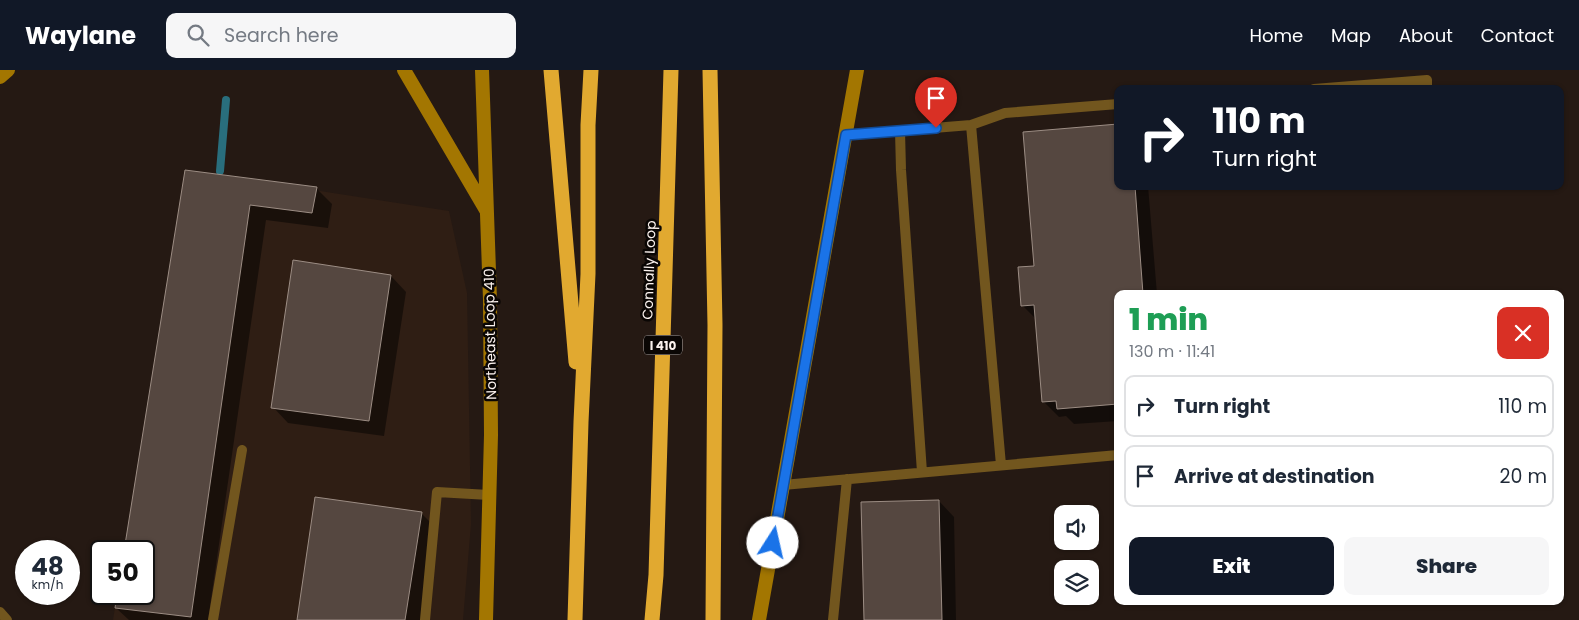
<!DOCTYPE html>
<meta charset="utf-8">
<style>
body{margin:0;font-family:Poppins,sans-serif;background:#f6f6f7;color:#1f2937;height:100vh;display:flex;flex-direction:column;font-size:19px;white-space:nowrap}
*{box-sizing:border-box;margin:0}
p{font-size:16px;color:#747a83}
.icon{flex:none;width:28px;height:28px;fill:none;stroke:currentColor;stroke-width:2;stroke-linecap:round;stroke-linejoin:round}
.map{position:relative;flex:1;overflow:hidden}
.panel{position:absolute;left:1114px;top:220px;width:450px;height:315px;display:flex;flex-direction:column;background:#fff;border-radius:10px;box-shadow:0 1px 4px #0004}
.panel>*{flex:none}
.banner{position:absolute;left:1114px;top:15px;width:450px;height:105px;border-radius:10px;box-shadow:0 1px 4px #0004;background:#111827;color:#fff;overflow:hidden}
.tools{position:absolute;left:1054px;top:435px;display:grid;gap:10px}
.tools a{display:grid;place-items:center;width:45px;height:45px;border-radius:10px;background:#fff;box-shadow:0 1px 4px #0004;font-size:25px}
.speed{position:absolute;left:15px;top:470px;display:flex;gap:10px;font-size:25px;font-weight:700;text-align:center}
.speed>*{display:grid;place-content:center;width:65px;height:65px;border-radius:50%;background:#fff;box-shadow:0 1px 4px #0004;line-height:1}
.speed small{font-size:12px;font-weight:400}
.speed .limit{border:2px solid #111;border-radius:8px;background:#fff;color:#111}
.pin{position:absolute;display:grid;place-items:center;width:42px;height:42px;color:#fff;margin:-51px -21px;border-radius:50% 50% 50% 0;rotate:-45deg;box-shadow:0 0 5px #0007}
.pin .icon{rotate:45deg}
.me{position:absolute;width:55px;margin:-28px;rotate:10deg;stroke-linejoin:round;filter:drop-shadow(0 0 4px #0008)}
.turn{display:flex;align-items:center;gap:18px;height:105px;padding:0 15px;font-size:22px}
.turn .icon{width:65px;height:65px;stroke-width:2.5}
.turn b{display:block;font-size:35px;line-height:42px}
.round{display:grid;place-items:center;flex:none;width:52px;height:52px;border-radius:10px;background:#f6f6f7}
.headline{display:flex;align-items:center;justify-content:space-between;height:85px;padding:0 15px}
h1{font-size:30px;font-weight:800;line-height:38px;color:#1e9e55}
.button{display:flex;gap:10px;margin-top:auto;padding:10px 15px}
.button a{flex:1;height:58px;border-radius:10px;background:#111827;color:#fff;font-size:20px;font-weight:800;line-height:58px;text-align:center}
.button a+a{background:#f6f6f7;color:#1f2937}
ul{padding:0;list-style:none}
li{display:flex;align-items:center;gap:15px;height:62px;margin:0 10px 8px;padding:0 5px;border:2px solid #e0e1e3;border-radius:10px}
li div{flex:1}
li b{display:block;font-size:19px}
li em{font-style:normal}
header{display:flex;align-items:center;gap:30px;box-sizing:border-box;height:70px;padding:0 25px;background:#111827;color:#fff}
header strong{font-size:24px}
nav{display:flex;gap:28px;margin-inline-start:auto;font-size:18px}
.search{width:350px;height:45px;background:#f6f6f7;display:flex;align-items:center;gap:12px;box-sizing:border-box;padding:0 18px;border-radius:10px;color:#747a83;font-size:19px}
.map>svg:first-child{display:block}
.built{fill:#2f1e14}
.shadow{fill:#0007}
.lines{fill:none;stroke-linecap:round;stroke-linejoin:round}
.stream{stroke:#296e7d;stroke-width:8}
.building{fill:#554740;stroke:#9c8d84}
.service{stroke:#72561e;stroke-width:10}
.secondary{stroke:#a37601;stroke-width:14}
.motorway{stroke:#e1a930;stroke-width:15}
.route-casing{stroke:#114b97;stroke-width:12}
.route{stroke:#1a73e8;stroke-width:9}
.labels{text-anchor:middle;dominant-baseline:central;stroke-width:5;stroke-linejoin:round;paint-order:stroke}
.shield{fill:#0a0604;stroke:#b3aba8;stroke-width:1}
.shield-label{font-size:12px;font-weight:bold;fill:#fbf2ee}
.street-label{font-size:14px;fill:#fbf2ee;stroke:#0a0604}
</style>
<header>
<strong>Waylane</strong>
<div class="search"><svg class="icon" aria-label="search" viewBox="0 0 24 24"><circle cx="10" cy="10" r="6"/><path d="M15 15l6 6"/></svg>Search here</div>
<nav><a>Home</a><a>Map</a><a>About</a><a>Contact</a></nav>
</header>
<div class="map">
<svg width="1579" height="550" viewBox="0 0 1579 550">
<rect width="100%" height="100%" fill="#251913"/>
<!-- built -->
<path class="built" d="M185,100l264,41 18,82 4,231 -8,96h-350l4,-26h27v-43h-20z"/>
<!-- shadow -->
<path class="shadow" d="M186,101l130,17 16,16 -4,24 -62,-8 -58,400h-79l-13,-12 3,-14h25v-43h-19z
M1118,116h30l9,108h-39v127l-44,3 -8,-8 -7,1 -16,-16 -6,-81 -15,-15 13,-38z
M294,191l97,15 15,16 -22,144 -96,-13 -15,-16z
M939,431l15,16 2,103h-91z
M421,443l16,16 -14,91h-124z"/>
<g class="lines">
<!-- stream -->
<path class="stream" d="M220,101l6,-71"/>
</g>
<!-- building -->
<path class="building" d="M1118,54v62h17l8,108h-25v110l-61,5 -1,-8 -14,1 -8,-97 -13,1 -3,-39 16,-1 -11,-134z
M185,100l132,17 -5,26 -62,-8 -59,412 -76,-9 2,-14h27v-43h-20z
M293,190l98,15 -22,146 -98,-13z
M315,427l107,15 -17,108h-108z
M939,430l3,120h-78l-3,-118z"/>
<g class="lines">
<!-- service -->
<path class="service" d="M1314,19l113,-9v9
M971,55l34,-12 113,-9
M900,61l1,39 21,302
M846,65l125,-10 30,340
M783,415l335,-30
M0,542l7,8
M213,550l29,-170
M425,550l12,-128 52,3
M833,550l14,-141"/>
<!-- secondary -->
<path class="secondary" d="M404,0l82,140
M482,0l8,230 1,135 -5,185
M0,7l8,-7
M759,550l98,-550"/>
<!-- motorway -->
<path class="motorway" d="M551,0l25,292
M710,0l5,255 -2,295
M575,550l6,-198 7,-148v-149l3,-55
M652,550l4,-45 15,-505"/>
</g>
<g class="lines">
<defs>
<path id="route" d="M773,473l73,-408 90,-7"/>
</defs>
<!-- route casing -->
<use href="#route" class="route-casing"/>
<!-- route -->
<use href="#route" class="route"/>
</g>
<g class="labels">
<!-- shield labels -->
<rect class="shield" x="644" y="265.5" width="38" height="19" rx="4"/>
<g class="shield-label">
<text x="663" y="275">I 410</text>
</g>
<!-- street labels -->
<g class="street-label">
<text transform="translate(649 200) rotate(-88)">Connally Loop</text>
<text transform="translate(490 264) rotate(-91)">Northeast Loop 410</text>
</g>
</g>
</svg>
<div class="tools">
<a><svg class="icon" aria-label="sound" viewBox="0 0 24 24"><path d="M4 9h4l5-4v14l-5-4H4zM17 9q2 3 0 6"/></svg></a>
<a><svg class="icon" aria-label="layers" viewBox="0 0 24 24"><path d="M12 4l9 5-9 5-9-5zM3 14l9 5 9-5"/></svg></a>
</div>
<div class="speed"><div>48<small>km/h</small></div><div class="limit">50</div></div>
<div class="pin" style="left:936px;top:58px;background:#d93025"><svg class="icon" aria-label="arrive" viewBox="0 0 24 24"><path d="M6 21V4h12l-3 4 3 4H6"/></svg></div>
<svg class="me" style="left:773px;top:473px" viewBox="-20 -20 40 40"><circle r="19" fill="#fff"/><path d="M0-13L10 11 0 6-10 11z" fill="#1a73e8"/></svg>
<div class="banner">
<div class="turn"><svg class="icon" aria-label="right" viewBox="0 0 24 24"><path d="M7 20v-9h11M14 6l5 5-5 5"/></svg><div><b>110 m</b>Turn right</div></div>
</div>
<section class="panel">
<div class="headline"><div><h1>1 min</h1><p>130 m · 11:41</p></div><a class="round" style="background:#d93025;color:#fff"><svg class="icon" aria-label="close" viewBox="0 0 24 24"><path d="M6 6l12 12M18 6L6 18"/></svg></a></div>
<ul>
<li><svg class="icon" aria-label="right" viewBox="0 0 24 24"><path d="M7 20v-9h11M14 6l5 5-5 5"/></svg><div><b>Turn right</b></div><em>110 m</em></li>
<li><svg class="icon" aria-label="arrive" viewBox="0 0 24 24"><path d="M6 21V4h12l-3 4 3 4H6"/></svg><div><b>Arrive at destination</b></div><em>20 m</em></li>
</ul>
<div class="button"><a>Exit</a><a>Share</a></div>
</section>
</div>
